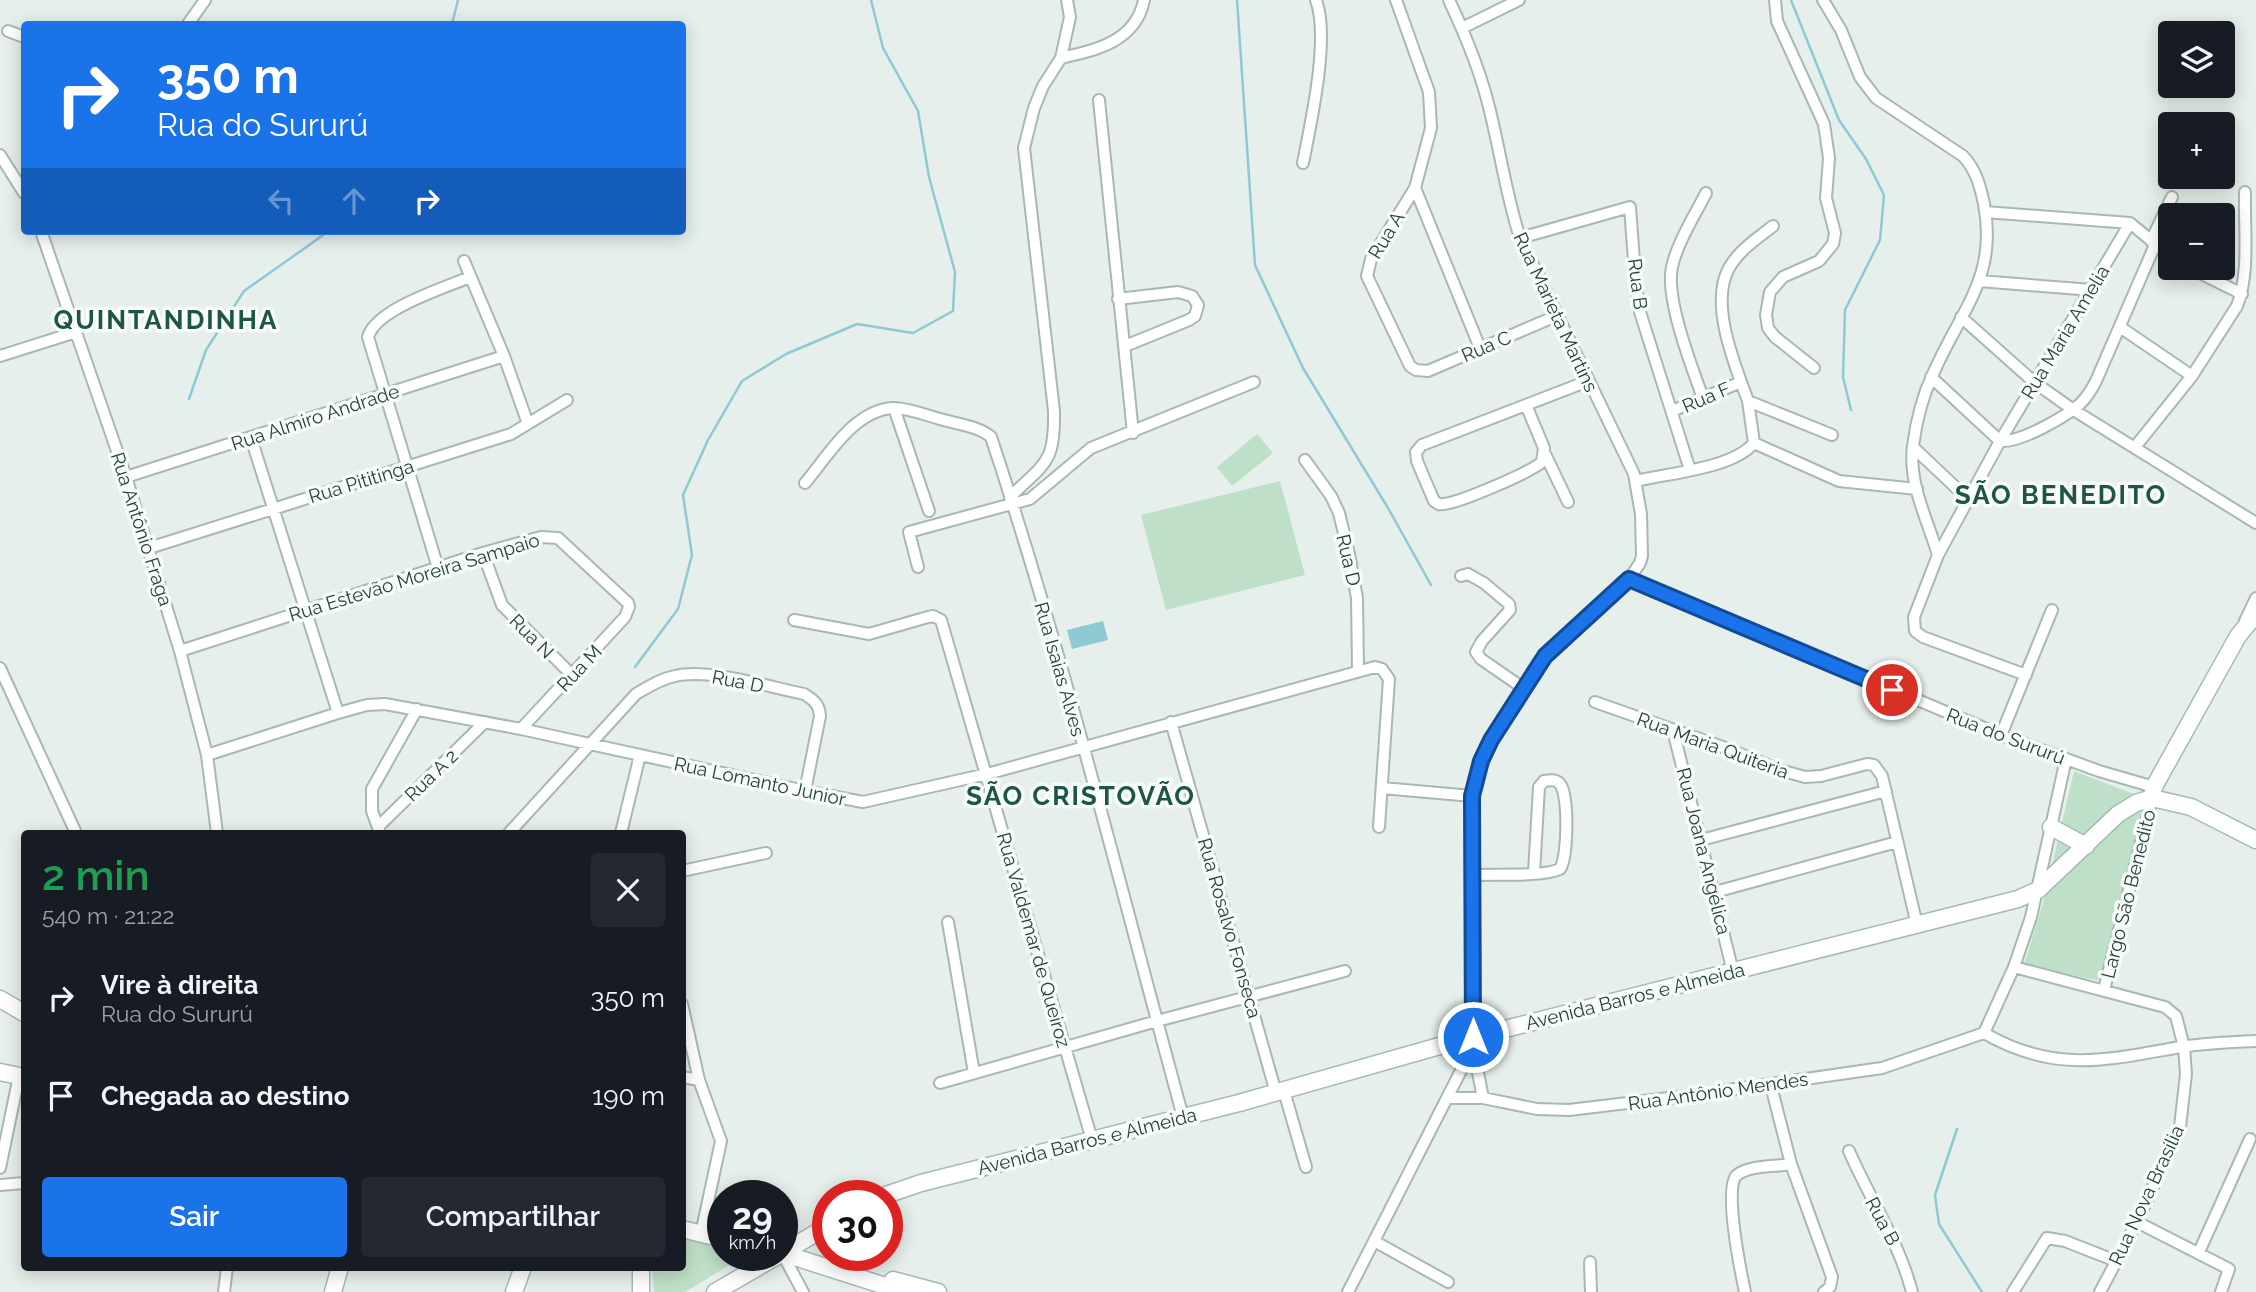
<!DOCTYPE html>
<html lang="pt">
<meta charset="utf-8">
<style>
body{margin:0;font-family:Raleway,sans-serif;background:#242831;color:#f1f3f6;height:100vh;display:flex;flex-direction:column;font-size:26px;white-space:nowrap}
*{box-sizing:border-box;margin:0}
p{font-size:23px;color:#9ea1a6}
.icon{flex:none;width:38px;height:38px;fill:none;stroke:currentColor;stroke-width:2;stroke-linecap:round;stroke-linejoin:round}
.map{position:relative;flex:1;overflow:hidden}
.panel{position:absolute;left:21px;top:830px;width:665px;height:441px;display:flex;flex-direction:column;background:#171b24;border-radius:7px;box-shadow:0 4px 18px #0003}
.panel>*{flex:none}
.banner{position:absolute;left:21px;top:21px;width:665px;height:214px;border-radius:7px;box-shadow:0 4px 18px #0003;background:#1a73e8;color:#fff;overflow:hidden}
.tools{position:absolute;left:2158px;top:21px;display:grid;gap:14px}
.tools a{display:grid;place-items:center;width:77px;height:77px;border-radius:7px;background:#171b24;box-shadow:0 4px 18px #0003;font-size:35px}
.speed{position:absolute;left:707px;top:1180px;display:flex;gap:14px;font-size:35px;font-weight:700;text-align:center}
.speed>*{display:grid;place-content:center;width:91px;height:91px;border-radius:50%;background:#171b24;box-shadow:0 4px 18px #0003;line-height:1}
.speed small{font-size:18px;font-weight:400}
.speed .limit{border:10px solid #d22;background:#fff;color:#111}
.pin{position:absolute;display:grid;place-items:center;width:60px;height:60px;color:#fff;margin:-30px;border:4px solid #fff;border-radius:50%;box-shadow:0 2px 7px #0007}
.me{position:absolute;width:77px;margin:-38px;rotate:0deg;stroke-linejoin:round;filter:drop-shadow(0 0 5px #0008)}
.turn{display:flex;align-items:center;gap:24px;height:147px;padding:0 21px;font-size:32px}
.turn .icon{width:91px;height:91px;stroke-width:2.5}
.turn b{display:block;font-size:49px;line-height:60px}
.lanes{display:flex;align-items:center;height:66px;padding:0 21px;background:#0003;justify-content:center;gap:35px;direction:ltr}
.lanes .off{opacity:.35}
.round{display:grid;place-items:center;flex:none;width:74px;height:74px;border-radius:7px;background:#242831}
.headline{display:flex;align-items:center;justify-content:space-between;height:119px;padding:0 21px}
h1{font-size:42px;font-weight:600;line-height:52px;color:#1e9e55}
.action{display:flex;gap:14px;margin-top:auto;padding:14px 21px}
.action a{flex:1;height:80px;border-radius:7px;background:#1a73e8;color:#fff;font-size:28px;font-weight:600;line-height:80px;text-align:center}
.action a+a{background:#242831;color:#f1f3f6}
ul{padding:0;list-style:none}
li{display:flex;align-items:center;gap:21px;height:98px;padding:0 21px}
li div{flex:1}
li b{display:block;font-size:26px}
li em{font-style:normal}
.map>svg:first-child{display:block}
.green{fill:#bfe0c8}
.water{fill:#8ec9d4}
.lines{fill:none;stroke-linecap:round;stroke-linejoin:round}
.stream{stroke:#8ec9d4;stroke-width:2.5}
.street-casing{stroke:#a8b8b2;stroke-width:14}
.secondary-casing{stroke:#a4bbb3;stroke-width:19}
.street{stroke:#fff;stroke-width:10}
.secondary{stroke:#fff;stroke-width:16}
.route-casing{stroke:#114b97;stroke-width:18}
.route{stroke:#1a73e8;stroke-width:12}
.labels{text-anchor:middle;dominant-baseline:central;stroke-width:7;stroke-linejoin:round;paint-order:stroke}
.street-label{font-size:19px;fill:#24423a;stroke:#f7fbf9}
.district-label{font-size:26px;font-weight:bold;letter-spacing:2px;fill:#1f5548;stroke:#f7fbf9}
</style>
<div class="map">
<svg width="2256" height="1292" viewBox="0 0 2256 1292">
<rect width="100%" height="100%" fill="#e6efeb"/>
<!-- green -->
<path class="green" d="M1257,434l16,19 -41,33 -15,-19z
M1280,481l25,94 -139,35 -25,-95z
M2074,771l65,25 -89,78z
M2150,806l-44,176 -82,-17 22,-72 66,-65 21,-16z
M683,1237l40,10v8h23l-61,37h-31l-2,-25h30z"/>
<!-- water -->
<path class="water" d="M1103,621l5,19 -36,9 -5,-19z"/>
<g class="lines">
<!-- stream -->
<path class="stream" d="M1237,0l18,265 48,103 85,140 43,77
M1791,0l48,120 27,39 18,36 -4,45 -35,70 -2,67 8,33
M452,24l6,-24
M189,399l17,-49 38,-59 85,-60
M635,667l43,-58 14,-54 -9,-60 25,-55 34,-59 44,-27 71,-30 56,9 40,-22 2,-39 -26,-95 -11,-66 -35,-63 -12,-48
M1957,1129l-22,66 4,29 43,68"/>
<defs>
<path id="street" d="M1396,0l33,92 2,36 -16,60 -44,71 -4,17 43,90 6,4 12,1 128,-55
M1449,0c16,34 31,70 40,107 11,43 17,88 31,131l114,236 7,40 1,42 -2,7 -11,16 -76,68 -30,41 -39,64 -12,44 1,251 10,51
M1775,0l2,21 47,103 5,34 -3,40 9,35 -2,11 -14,17 -36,16 -13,15 -4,23 2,13 7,9 39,31
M1823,0l18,30 19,47 16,21 87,58c13,14 17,29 21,48 14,74 -24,107 -51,170 -10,21 -17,49 -20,72 -5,37 15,75 25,109
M188,24l17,-24
M1462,28l57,-28
M8,31l16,6
M1061,58c36,-8 75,-17 83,-58
M1099,100l34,333
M0,155l24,38
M1303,163c8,-41 27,-125 13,-163
M1415,188l65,160
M1985,212l145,11
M2130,223l40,33
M1773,226c-15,12 -34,24 -44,42 -20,36 6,97 19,133l84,34
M41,231l85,246 54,174 27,104 10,78
M1520,238l110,-31 6,81 4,24 50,158
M2151,241l21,-44
M464,261l40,95 24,68
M2190,268l52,26
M1979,281l113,9
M1118,299l60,-7 14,4 6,9 -3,11 -6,4 -64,26
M1961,317l73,65 38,27 184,114
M2120,327l72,49
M0,356l76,-24
M1931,377l69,64c20,2 65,-24 80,-37 7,-7 12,-15 16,-23l59,-136
M1703,398c-11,-30 -38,-100 -31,-131 5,-24 23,-52 34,-74
M1748,401l6,42 85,38 78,8
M1526,405l18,43 -2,14c-13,11 -81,40 -98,42 -6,1 -5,0 -10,-3l-17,-40 -1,-9 6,-7 166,-64
M894,408l35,103
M1672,411l69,-29
M251,438l87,275
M1913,447l56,53
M2135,447l57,-71 45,-70c13,-32 7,-80 8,-114
M1545,454l23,48
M1305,460l26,36 8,17 10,41 8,44 1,72
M126,477l378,-121
M1636,481c32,-8 96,-12 118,-38
M805,483c23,-27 49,-73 88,-75 16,0 32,7 47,11 16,5 39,7 51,18 74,223 130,453 192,680
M1010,497c36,-35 45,-34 44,-86l-30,-263 10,-40 9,-22 18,-28 9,-41 -3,-17
M149,548l362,-114 56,-34
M483,553l19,52 70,70
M918,567l-9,-35 121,-33 61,-51 163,-66
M438,568l-70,-231c8,-28 76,-49 102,-60
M1461,576l7,-2 16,9 25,21 1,6 -28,31 -6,11 5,7 42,29
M1629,579l372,156 98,36 55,16
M794,620l75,14 59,-17 5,-1 8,4 151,520
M2245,621l11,-23
M180,651l303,-98 58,-16 17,1 70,65 1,4 -4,10 -104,112
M0,668l76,165
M2026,675l-103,-38 -8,-6 -1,-14 24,-62 62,-114 130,-218
M1595,702l125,44 60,24 25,7 16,-1 46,-12 7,1 8,11 35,149
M1171,722l105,371
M1673,730l60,242
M2001,735l51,-125
M207,755l131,-42 29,-8 18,-1 136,25 284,62 58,11 124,-28 388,-107 7,2 7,10 -10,148
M1382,788l90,8
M378,827l107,-105
M379,830l-7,-19v-22l45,-80
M509,833l127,-139c12,-7 24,-15 39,-18 33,-8 94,11 129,18 10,6 15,10 16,22l-15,75
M621,833l19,-78
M1701,840l185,-49
M682,871l84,-18
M1474,875c21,-1 69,2 86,-6 8,-12 9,-74 0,-85 -4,-5 -10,-4 -16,-3l-5,6 -5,86
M1715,892l182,-50
M948,922l26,151
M2014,967l151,40 11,9 8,31 2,27 -6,53 -43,95 -37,70
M2104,990l48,-192
M682,1004l17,76 22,61 -20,93
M1984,1033l30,-66 17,-50 35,-158
M1984,1033c71,41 122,27 197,14 25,-4 50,-5 75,-6
M682,1077l17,3
M940,1083l217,-62 188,-50
M1771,1086l20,78 41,113 -2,10 -6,5
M1284,1091l22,76
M1447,1098h36l54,11 32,1 125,-15 188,-27 102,-35
M1849,1151c21,48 50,91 63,141
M0,1168l19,-92
M0,1185l24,-2
M2137,1222l92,47 -8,23
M1374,1241l74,41
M2199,1252l51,-113
M782,1253l21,39
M1590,1262l1,30
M224,1292l3,-25
M1348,1292l125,-245
M1745,1292c-4,-19 -22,-107 -8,-117 13,-10 38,-8 54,-11
M2013,1292l34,-54 18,3 51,20"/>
<path id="secondary" d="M2152,798l2,-11 11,-20 73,-131 18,-22
M2051,827l35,19
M0,999l24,14
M0,1072l24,5
M886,1195l35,-12 318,-80 211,-60 568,-144 20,-9 80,-76 18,-11 16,-5 39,9 65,33
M682,1229l41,10
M782,1253l122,39
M782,1253l46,-27
M641,1267v25
M893,1280l45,12
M333,1292l7,-25
M514,1292l9,-25
M715,1292l64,-37"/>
</defs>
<!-- street casing -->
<use href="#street" class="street-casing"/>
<!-- secondary casing -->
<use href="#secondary" class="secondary-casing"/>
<!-- street -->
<use href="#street" class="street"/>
<!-- secondary -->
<use href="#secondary" class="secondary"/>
</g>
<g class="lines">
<defs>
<path id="route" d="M1473,1037l-1,-241 9,-35 10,-21 54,-84 84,-77 263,111"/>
</defs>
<!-- route casing -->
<use href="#route" class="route-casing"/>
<!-- route -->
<use href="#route" class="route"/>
</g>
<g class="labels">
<!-- street labels -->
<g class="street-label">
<text transform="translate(1386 235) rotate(-59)">Rua A</text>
<text transform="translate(1638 284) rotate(83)">Rua B</text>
<text transform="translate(1556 312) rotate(65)">Rua Marieta Martins</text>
<text transform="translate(2065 332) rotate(-59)">Rua Maria Amelia</text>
<text transform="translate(1486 346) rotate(-23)">Rua C</text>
<text transform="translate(1706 397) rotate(-23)">Rua F</text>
<text transform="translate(315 417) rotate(-18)">Rua Almiro Andrade</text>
<text transform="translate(361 481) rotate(-17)">Rua Pititinga</text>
<text transform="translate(142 529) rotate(72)">Rua Antônio Fraga</text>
<text transform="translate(1349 560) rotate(77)">Rua D</text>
<text transform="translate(414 577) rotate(-17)">Rua Estevão Moreira Sampaio</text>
<text transform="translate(532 636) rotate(45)">Rua N</text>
<text transform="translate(579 668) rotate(-47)">Rua M</text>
<text transform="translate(1060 669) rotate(74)">Rua Isaias Alves</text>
<text transform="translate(738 681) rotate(11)">Rua D</text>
<text transform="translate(2006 736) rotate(21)">Rua do Sururú</text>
<text transform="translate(1713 745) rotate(20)">Rua Maria Quiteria</text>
<text transform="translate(431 775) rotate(-44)">Rua A 2</text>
<text transform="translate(760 781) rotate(12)">Rua Lomanto Junior</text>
<text transform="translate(1704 851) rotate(76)">Rua Joana Angélica</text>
<text transform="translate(2128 894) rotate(-76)">Largo São Benedito</text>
<text transform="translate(1230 928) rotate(74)">Rua Rosalvo Fonseca</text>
<text transform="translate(1034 940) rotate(74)">Rua Valdemar de Queiroz</text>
<text transform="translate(1635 996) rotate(-14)">Avenida Barros e Almeida</text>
<text transform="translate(1718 1091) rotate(-8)">Rua Antônio Mendes</text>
<text transform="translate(1087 1141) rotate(-14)">Avenida Barros e Almeida</text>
<text transform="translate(2146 1195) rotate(-65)">Rua Nova Brasília</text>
<text transform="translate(1883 1221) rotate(62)">Rua B</text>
</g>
<!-- district labels -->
<g class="district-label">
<text x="166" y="320">QUINTANDINHA</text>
<text x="2061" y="495">SÃO BENEDITO</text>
<text x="1081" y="796">SÃO CRISTOVÃO</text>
</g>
</g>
</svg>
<div class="tools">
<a><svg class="icon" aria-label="layers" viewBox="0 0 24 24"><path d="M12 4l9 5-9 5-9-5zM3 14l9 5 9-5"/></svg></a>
<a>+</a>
<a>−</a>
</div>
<div class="speed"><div>29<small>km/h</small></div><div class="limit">30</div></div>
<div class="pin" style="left:1892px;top:690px;background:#d93025"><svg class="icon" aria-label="arrive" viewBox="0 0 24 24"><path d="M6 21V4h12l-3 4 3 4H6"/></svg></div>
<svg class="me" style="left:1473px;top:1037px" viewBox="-20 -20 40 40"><circle r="17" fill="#1a73e8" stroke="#fff" stroke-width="3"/><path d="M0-11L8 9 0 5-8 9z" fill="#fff"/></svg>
<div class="banner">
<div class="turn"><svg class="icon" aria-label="right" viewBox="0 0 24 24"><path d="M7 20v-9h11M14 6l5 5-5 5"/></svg><div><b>350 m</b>Rua do Sururú</div></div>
<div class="lanes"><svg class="icon off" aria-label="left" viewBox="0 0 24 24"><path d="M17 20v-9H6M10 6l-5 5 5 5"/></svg><svg class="icon off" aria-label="ahead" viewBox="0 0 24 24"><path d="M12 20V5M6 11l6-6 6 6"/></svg><svg class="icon" aria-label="right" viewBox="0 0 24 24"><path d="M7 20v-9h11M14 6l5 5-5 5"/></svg></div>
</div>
<section class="panel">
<div class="headline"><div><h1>2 min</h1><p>540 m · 21:22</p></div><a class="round"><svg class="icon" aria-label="close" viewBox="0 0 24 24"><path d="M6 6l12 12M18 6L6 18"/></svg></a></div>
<ul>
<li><svg class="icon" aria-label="right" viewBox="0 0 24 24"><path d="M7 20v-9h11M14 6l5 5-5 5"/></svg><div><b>Vire à direita</b><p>Rua do Sururú</p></div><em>350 m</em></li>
<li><svg class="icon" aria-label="arrive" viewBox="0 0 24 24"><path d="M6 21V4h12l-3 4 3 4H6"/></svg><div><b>Chegada ao destino</b></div><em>190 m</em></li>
</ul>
<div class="action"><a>Sair</a><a>Compartilhar</a></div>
</section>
</div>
